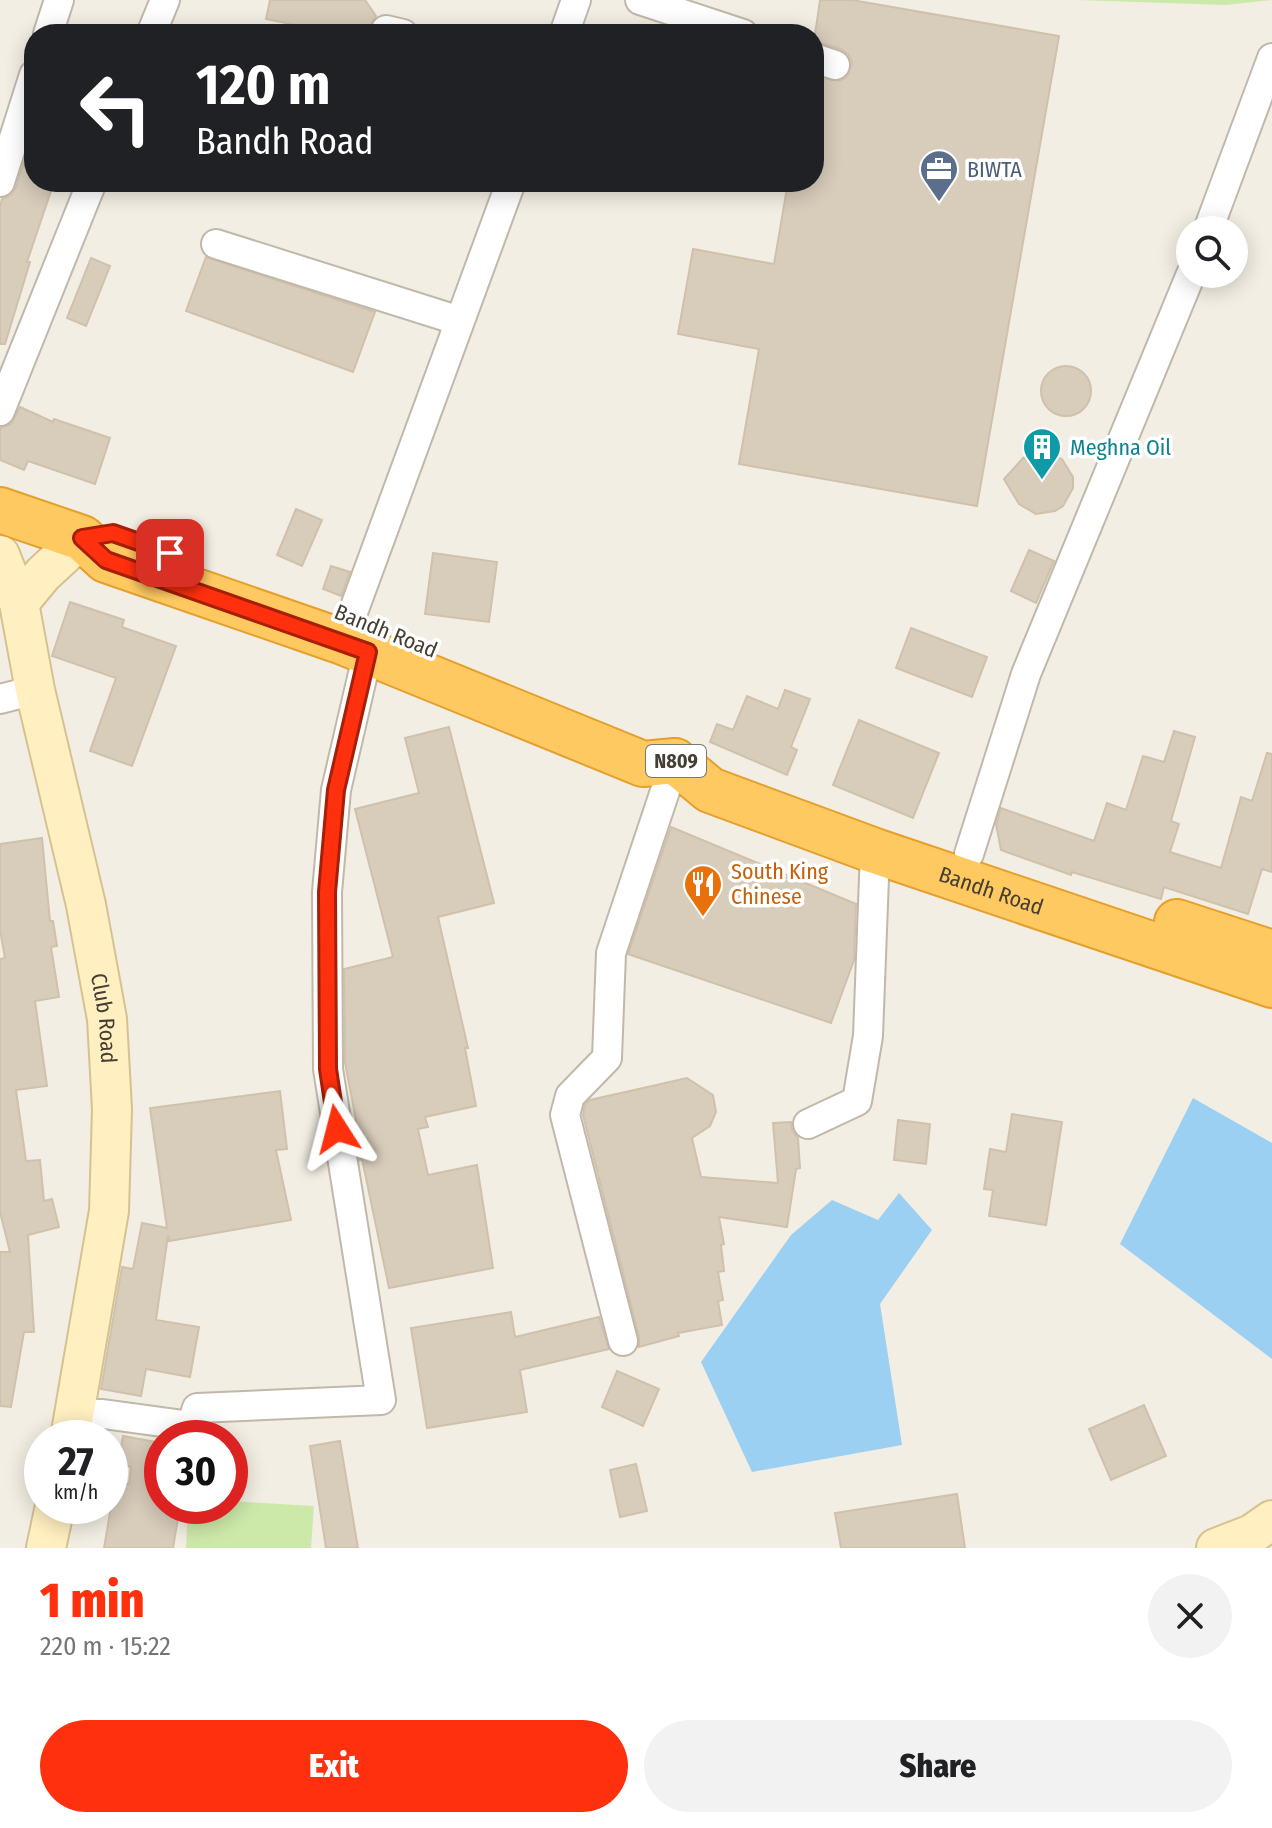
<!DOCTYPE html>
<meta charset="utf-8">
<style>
body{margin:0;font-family:"Fira Sans Condensed",sans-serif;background:#f2f2f2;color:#202124;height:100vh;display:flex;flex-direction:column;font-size:30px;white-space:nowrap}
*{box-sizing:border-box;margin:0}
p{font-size:26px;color:#757577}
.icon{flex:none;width:44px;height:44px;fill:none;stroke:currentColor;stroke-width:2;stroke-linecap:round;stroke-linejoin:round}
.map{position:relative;height:1548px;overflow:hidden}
.sheet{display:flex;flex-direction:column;background:#fff;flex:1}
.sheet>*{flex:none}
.top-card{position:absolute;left:24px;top:24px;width:800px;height:168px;border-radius:32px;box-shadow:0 4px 20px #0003;background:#202124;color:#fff;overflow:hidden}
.controls{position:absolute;left:1176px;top:216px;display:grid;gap:16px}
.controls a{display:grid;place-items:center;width:72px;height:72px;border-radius:50%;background:#fff;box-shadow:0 4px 20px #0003;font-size:40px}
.speed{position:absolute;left:24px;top:1420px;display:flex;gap:16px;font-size:40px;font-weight:700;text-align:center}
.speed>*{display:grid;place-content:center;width:104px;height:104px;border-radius:50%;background:#fff;box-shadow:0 4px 20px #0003;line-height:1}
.speed small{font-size:20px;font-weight:400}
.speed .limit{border:12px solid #d22;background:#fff;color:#111}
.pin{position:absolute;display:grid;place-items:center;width:68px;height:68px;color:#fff;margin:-34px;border-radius:16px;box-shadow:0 4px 12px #0006}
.me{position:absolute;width:88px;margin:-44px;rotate:351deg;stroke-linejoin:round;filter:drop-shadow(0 0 6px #0008)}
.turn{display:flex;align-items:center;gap:28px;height:168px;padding:0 40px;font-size:36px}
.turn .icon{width:104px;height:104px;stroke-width:2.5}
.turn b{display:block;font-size:56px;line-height:68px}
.round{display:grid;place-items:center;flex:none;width:84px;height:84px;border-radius:42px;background:#f2f2f2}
.headline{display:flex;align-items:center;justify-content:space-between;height:136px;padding:0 40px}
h1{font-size:48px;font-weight:800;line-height:60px;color:#ff300e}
.action{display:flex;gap:16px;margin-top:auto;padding:16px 40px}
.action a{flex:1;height:92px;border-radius:48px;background:#ff300e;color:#fff;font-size:32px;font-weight:800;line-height:92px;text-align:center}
.action a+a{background:#f2f2f2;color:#202124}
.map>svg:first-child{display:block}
.green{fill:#cde9aa}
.water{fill:#9cd0f3}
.building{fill:#d8ccbb;stroke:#d0c1ab;stroke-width:2}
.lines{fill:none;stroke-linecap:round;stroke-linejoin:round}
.street-casing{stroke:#c1b8a9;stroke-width:32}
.secondary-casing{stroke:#d5c291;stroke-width:42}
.highway-casing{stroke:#e49f2c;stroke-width:48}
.street{stroke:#fff;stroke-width:28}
.secondary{stroke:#ffefc1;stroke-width:38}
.highway{stroke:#ffc962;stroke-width:44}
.route-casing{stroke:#a61f09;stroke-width:20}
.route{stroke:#ff300e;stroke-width:14}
.labels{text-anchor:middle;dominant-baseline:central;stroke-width:7;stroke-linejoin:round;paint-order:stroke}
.shield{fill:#fff;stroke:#7d7870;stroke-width:2}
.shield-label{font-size:20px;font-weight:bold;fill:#453e33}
.service-label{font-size:22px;fill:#4e5e75;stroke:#fff;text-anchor:start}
.culture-label{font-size:22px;fill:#0d838f;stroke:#fff;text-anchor:start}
.street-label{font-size:22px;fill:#453e33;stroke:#fff}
.food-label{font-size:22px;fill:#c56008;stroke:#fff;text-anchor:start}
</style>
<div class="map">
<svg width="1272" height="1548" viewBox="0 0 1272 1548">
<rect width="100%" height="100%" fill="#f3eee3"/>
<!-- green -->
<path class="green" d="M1077,0h195l-47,5z
M230,1501l84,5 -3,42h-125l2,-42h42z"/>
<!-- water -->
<path class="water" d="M1193,1098l79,45v216l-152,-115z
M899,1193l33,37 -52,74 22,141 -150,27 -51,-110 90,-127 41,-35 46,20z"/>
<!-- building -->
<path class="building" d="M270,0h95l11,16 -6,9v9h-30l-74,-15z
M820,0h32l207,36 -82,470 -238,-42 20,-115 -81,-15 15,-85 81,15 14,-82h26v-106l25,5 8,-4 5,-15 -4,-8 -7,-5 -27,-8z
M34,131v51h20l-27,80h3l-25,82h-5v-138l2,-7 9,-4 5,-8z
M206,257l169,55 -22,60 -167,-61z
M91,258l19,8 -24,60 -19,-8z
M1041 391a25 25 0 1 1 50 0a25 25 0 1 1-50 0Z
M20,407l33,15 1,-3 56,19 -15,46 -67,-23 -4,9 -24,-10v-32l11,-4z
M1043,452l19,7 11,18v11l-10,18 -8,5 -19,3 -17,-10 -15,-25 19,-21z
M296,509l26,11 -20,46 -25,-11z
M1029,550l25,11 -18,42 -25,-12z
M433,553l64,9 -8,60 -64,-8z
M331,566l19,6 -9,24 -18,-7z
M70,602l54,18 -2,7 54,19 -44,120 -42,-15 26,-73 -64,-22z
M911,628l76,29 -15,40 -76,-29z
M785,690l25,9 -19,48 6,3 -10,25 -77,-33 7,-18 16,6 14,-34 31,13z
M859,720l80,33 -26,65 -80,-33z
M449,727l45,176 -56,14 30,131h-3l11,58 -51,11 3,10 -10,2 10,46 49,-10 16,103 -104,20 -27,-129 -2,1 -6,-39 2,-1 -11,-57 -1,-94 49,-12 -38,-148 64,-16 -14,-55z
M1174,731l21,6 -24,84 8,3 -9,28 51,16 20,-71 11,4 15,-48 5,1v118l-10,-3 -14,45 -84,-27 -3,12 -89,-27 -1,3 -70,-25 -5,-26 5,-16 93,33 13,-38 19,7 17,-54 21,6z
M671,827l185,77 -2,56 -23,63 -203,-69z
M42,838l8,83h3l4,25 -6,1 8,50 -24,4 12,85 -31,4 10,71 14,-1 4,41 8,-2 7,28 -31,8 6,97h-10l-13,75 -11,-1v-154h10l-10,-40v-253l5,-1 -5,-28v-86z
M687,1078l26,17 3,17 -6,14 -18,12 9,39 77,6 -5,-60 18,-1 1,8 6,8 2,30 -4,1 -9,58 -68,-10 5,27 -3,1 3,26 -6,1 5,28 -5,1 4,24 -44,8 1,3 -40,11v-10l-56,-222 2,-10 5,-5z
M280,1091l7,58 -11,1 15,70 -122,21 -1,-6 -12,85 43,7 -9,50 -44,-8 -5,27 -40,-7 21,-122 11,2 9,-46 25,5 -17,-120z
M1012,1114l50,8 -16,103 -57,-9 4,-26 -9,-1 6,-40 16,3z
M898,1120l32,4 -4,40 -32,-4z
M511,1312l4,25 84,-20 10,32 -89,21 7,42 -100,16 -16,-100z
M617,1371l42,18 -16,37 -41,-19z
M1144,1405l22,51 -55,24 -22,-51z
M123,1436l39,7v63h18l-7,42h-69l11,-65 14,1 2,-17 -13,-3z
M340,1441l18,107h-32l-16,-102z
M636,1464l11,47 -27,6 -10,-47z
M957,1494l8,54h-124l-6,-35z"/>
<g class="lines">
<defs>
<path id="street" d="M640,0l103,34
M386,30l17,4
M48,34l11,-34
M151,34l14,-34
M564,34l12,-34
M814,58l21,7
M0,182l34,-107
M1208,230l64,-172
M216,244l244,77
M0,411l92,-229
M352,615l159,-433
M0,699l35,-9
M969,854l57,-180 165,-400
M808,1124l49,-23 11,-65 7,-185
M623,1341l-58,-226 5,-19 37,-38 4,-105 64,-192
M75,1414h28l88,12 6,-18 184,-8 -53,-331 -1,-177 9,-102 32,-138"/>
<g id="secondary">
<path id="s1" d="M0,555l19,48 16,87 51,215 21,114 5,90 -3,102 -39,227"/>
<path d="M19,603l24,-29 39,-36"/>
<path d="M46,1548l9,-42"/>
<path d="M1216,1548l36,-14 20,-14"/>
</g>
<g id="highway">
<path id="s2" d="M0,510l82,28 24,22 237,82 300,122 32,-3 35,29 165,61 397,134"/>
<path d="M1177,922l95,31"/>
</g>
</defs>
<!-- street casing -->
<use href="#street" class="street-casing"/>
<!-- secondary casing -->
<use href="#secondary" class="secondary-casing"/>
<!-- highway casing -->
<use href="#highway" class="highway-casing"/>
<!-- street -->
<use href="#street" class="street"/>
<!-- secondary -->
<use href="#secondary" class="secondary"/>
<!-- highway -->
<use href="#highway" class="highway"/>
</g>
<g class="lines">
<defs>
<path id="route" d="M170,553l-57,-20 -31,5 24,22 262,92 -32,138 -9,102 1,177 9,60"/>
</defs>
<!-- route casing -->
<use href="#route" class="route-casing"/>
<!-- route -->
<use href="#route" class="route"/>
</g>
<!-- icons -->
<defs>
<symbol id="office-pin" viewBox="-11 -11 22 30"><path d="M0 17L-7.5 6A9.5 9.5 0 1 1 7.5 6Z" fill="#5c6f8a" stroke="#fff"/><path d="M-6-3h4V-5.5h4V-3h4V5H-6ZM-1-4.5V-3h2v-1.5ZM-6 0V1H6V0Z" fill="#fff"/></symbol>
<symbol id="building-pin" viewBox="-11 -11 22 30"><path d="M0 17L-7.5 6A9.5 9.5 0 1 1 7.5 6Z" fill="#0f9aa8" stroke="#fff"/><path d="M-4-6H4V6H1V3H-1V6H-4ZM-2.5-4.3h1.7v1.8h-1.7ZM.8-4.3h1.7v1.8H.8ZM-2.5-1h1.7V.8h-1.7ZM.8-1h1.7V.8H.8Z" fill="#fff"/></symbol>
<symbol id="restaurant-pin" viewBox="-11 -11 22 30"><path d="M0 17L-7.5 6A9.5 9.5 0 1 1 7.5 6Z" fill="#e8710a" stroke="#fff"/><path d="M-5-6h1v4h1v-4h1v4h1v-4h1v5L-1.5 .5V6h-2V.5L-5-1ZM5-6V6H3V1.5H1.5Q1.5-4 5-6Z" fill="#fff"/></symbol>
</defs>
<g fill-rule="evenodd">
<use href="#office-pin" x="917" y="147" width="44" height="60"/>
<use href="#building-pin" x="1020" y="425" width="44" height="60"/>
<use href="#restaurant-pin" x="681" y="862" width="44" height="60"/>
</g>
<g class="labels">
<!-- shield labels -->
<rect class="shield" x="646" y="745" width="60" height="32" rx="6"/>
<g class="shield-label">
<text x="676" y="761">N809</text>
</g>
<!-- service labels -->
<g class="service-label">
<text x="967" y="169">BIWTA</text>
</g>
<!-- culture labels -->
<g class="culture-label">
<text x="1070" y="447">Meghna Oil</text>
</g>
<!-- street labels -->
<g class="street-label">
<text transform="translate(386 631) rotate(22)">Bandh Road</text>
<text stroke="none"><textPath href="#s2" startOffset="1070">Bandh Road</textPath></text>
<text stroke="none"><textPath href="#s1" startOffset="476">Club Road</textPath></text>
</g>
<!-- food labels -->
<g class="food-label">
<text x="731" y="871">South King<tspan x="731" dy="25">Chinese</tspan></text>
</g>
</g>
</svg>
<div class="controls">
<a><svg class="icon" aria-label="search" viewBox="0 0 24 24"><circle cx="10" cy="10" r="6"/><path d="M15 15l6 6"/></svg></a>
</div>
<div class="speed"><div>27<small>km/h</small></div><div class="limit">30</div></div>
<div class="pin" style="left:170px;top:553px;background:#d93025"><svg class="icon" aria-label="arrive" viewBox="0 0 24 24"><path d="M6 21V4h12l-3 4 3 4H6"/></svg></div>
<svg class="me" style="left:337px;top:1129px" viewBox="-20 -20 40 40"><path d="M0-17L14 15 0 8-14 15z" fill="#ff300e" stroke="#fff" stroke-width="4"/></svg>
<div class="top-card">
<div class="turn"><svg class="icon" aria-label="left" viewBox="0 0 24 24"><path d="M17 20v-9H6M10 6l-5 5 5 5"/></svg><div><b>120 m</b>Bandh Road</div></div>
</div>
</div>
<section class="sheet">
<div class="headline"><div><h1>1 min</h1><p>220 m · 15:22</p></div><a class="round"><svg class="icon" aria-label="close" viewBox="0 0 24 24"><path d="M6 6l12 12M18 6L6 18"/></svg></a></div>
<div class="action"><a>Exit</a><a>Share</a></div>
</section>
